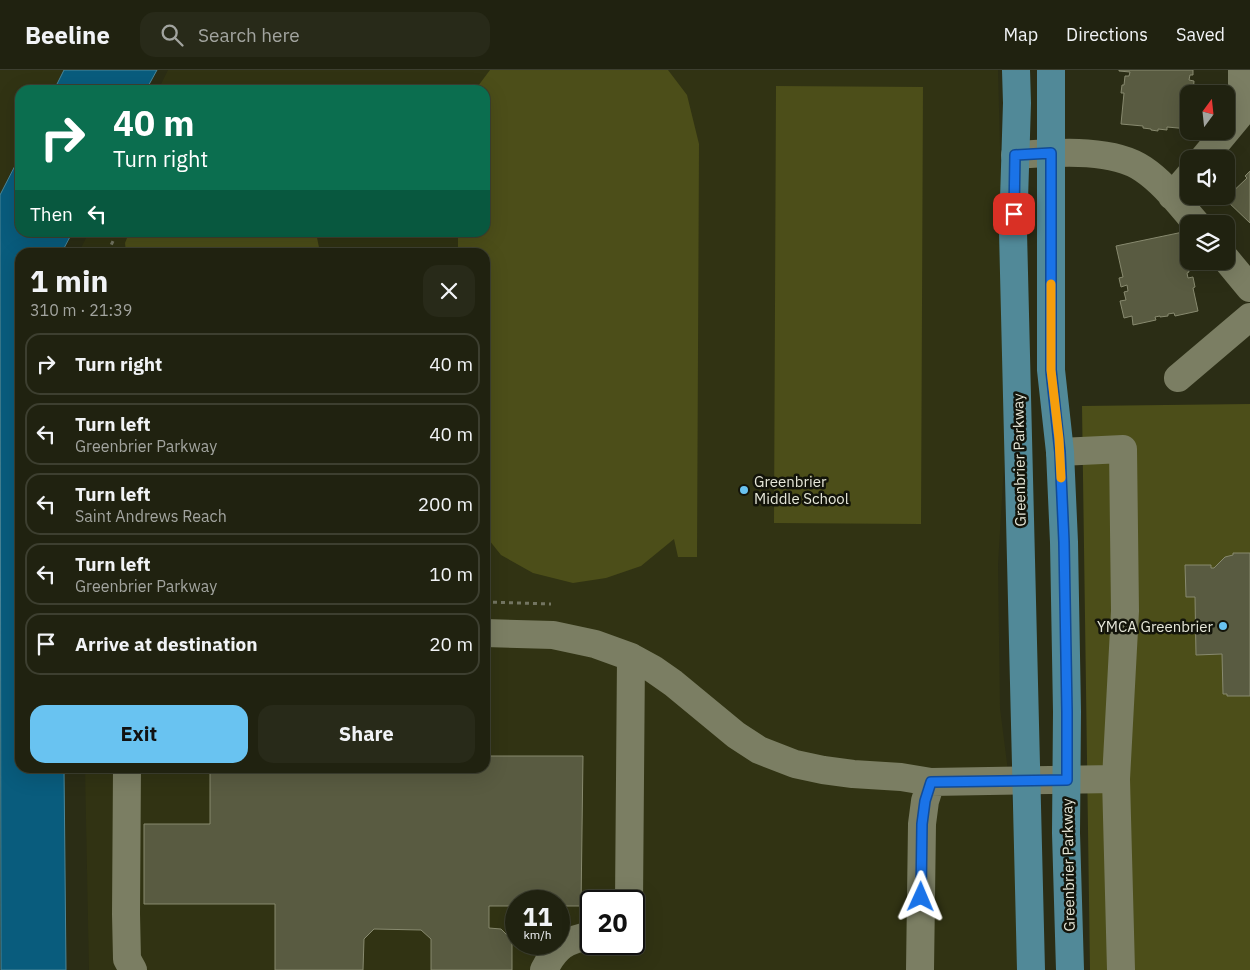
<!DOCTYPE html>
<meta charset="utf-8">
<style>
body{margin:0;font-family:"IBM Plex Sans",sans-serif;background:#282a19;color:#f1f3f6;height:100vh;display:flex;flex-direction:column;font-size:19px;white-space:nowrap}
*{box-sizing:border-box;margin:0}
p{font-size:16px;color:#a2a49f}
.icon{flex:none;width:28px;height:28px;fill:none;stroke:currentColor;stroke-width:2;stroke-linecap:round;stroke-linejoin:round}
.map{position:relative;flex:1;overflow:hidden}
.panel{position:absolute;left:15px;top:178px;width:475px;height:525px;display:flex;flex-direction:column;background:#202210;border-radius:15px;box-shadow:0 5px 20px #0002,0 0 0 1px #3d3f30}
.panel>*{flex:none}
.guide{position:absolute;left:15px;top:15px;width:475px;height:152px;border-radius:15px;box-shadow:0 5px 20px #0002,0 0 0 1px #3d3f30;background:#0b6e4f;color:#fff;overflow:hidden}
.needle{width:32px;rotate:15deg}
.controls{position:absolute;left:1180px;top:15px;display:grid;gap:10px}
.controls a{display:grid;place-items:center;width:55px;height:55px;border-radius:10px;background:#202210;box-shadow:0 5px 20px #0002,0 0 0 1px #3d3f30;font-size:25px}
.speed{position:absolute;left:505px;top:820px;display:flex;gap:10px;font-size:25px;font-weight:700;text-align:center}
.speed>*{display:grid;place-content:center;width:65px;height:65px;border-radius:50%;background:#202210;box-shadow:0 5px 20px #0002,0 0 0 1px #3d3f30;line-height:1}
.speed small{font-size:12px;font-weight:400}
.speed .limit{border:2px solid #111;border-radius:8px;background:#fff;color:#111}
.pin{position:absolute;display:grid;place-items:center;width:42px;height:42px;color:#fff;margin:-21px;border-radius:10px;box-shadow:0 2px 8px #0006}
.me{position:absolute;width:55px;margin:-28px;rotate:1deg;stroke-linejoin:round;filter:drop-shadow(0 0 4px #0008)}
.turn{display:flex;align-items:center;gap:18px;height:105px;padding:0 15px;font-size:22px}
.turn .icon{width:65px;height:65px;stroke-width:2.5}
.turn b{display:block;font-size:35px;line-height:42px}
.then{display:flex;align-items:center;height:48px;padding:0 15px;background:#0003;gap:10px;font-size:19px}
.round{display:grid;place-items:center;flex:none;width:52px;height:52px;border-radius:15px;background:#282a19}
.summary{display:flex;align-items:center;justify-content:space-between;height:85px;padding:0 15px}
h1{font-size:30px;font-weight:800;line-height:38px}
.primary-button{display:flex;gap:10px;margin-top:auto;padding:10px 15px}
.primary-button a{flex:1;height:58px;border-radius:15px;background:#69c3f1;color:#111;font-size:20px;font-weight:800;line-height:58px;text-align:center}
.primary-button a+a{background:#282a19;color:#f1f3f6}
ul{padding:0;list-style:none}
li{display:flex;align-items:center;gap:15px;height:62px;margin:0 10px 8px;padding:0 5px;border:2px solid #3d3f30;border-radius:15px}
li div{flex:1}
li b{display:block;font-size:19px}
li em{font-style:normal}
header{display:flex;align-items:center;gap:30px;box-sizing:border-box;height:70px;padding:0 25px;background:#202210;border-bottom:1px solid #3d3f30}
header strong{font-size:24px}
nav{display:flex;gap:28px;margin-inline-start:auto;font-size:18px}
.search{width:350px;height:45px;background:#282a19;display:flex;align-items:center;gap:12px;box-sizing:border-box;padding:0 18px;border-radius:15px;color:#a2a49f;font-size:19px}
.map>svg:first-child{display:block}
.built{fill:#313313;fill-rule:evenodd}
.green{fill:#4c4e19}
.water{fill:#095c7d;stroke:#4b8699}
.building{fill:#595b41;stroke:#888a6f}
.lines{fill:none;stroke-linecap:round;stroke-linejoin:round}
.path{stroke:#737561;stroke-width:3;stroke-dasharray:4 4;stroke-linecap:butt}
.minor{stroke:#7b7e63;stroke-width:28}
.major{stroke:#518998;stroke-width:28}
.route-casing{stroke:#114b97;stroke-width:12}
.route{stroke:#1a73e8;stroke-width:9}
.slow{stroke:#f59e0b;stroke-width:9}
.poi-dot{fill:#69c3f1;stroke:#13140a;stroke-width:2}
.labels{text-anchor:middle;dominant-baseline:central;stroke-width:5;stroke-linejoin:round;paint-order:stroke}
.street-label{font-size:15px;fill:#e6e7d9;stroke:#13140a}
.poi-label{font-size:15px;fill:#e6e7d9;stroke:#13140a;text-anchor:start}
</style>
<header>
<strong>Beeline</strong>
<div class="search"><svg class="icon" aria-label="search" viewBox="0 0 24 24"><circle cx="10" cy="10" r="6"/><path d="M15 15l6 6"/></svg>Search here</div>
<nav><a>Map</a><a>Directions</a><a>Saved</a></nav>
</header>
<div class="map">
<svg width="1250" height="900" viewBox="0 0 1250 900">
<rect width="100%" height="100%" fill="#2b2d15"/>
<!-- built -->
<path class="built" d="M0,0h64l-10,20h-34v66l-20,39z
M168,0h830l9,347 -9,147 2,144 17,134 3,128h-931l-4,-202h400v-516h-406l10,-20h396v-142h-327zM516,831h43v43h-43zM591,831h43v43h-43z"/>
<!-- green -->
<path class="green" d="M490,0h178l19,25 12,49 -2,413h-19l-4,-18 -33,27 -35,12 -33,5 -40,-10 -32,-18 -16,-20v-283h-27v-19l27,-1v-142h-10z
M776,16l147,1 -2,437 -147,-1z
M129,163h187l4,19h-194l-1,-9z
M1250,334v566h-160l-8,-564z"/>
<!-- water -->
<path class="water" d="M64,0h93l-11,20h-92z
M20,86v76l52,1 -10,19h-42v516h44l2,202h-65l-1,-775z"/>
<!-- building -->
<path class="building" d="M1119,0h74v5h-3l-1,5 5,1 -1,13h-4v35l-22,-2v3l-9,-1v2l-7,-1v-1l-8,-1v-2l-22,-2 3,-31h-3l1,-8h2l1,-9h4l1,-4 -11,-1z
M1250,101v52l-25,-24 22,-21 -2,-2z
M1183,162l5,26h-2l3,14 -2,1 1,5 5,-1 2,10 -2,1 5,23 -23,5 -1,-3 -6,1v2l-8,1v-1l-5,1 1,3 -23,5 -1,-9 -8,2 -4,-17 6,-1 -2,-8 4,-1 -1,-6 -6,2 -2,-9 4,-1 -7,-31z
M1233,483h17v143h-23v-2h-4l-1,-40 -26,1 -1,-58h-9l-1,-32h26v3h3l11,-11 8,-2z
M485,686h98l-2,150h-22v-5h-43v5h-27v22l12,1 11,11v30h-81v-31l-10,-9 -47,-1 -10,10 -1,31h-88v-66h-131v-80h66v-56h275z"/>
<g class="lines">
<!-- path -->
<path class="path" d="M110,182l-1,-2 8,-18
M485,532l66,2"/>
<!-- minor -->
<path class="minor" d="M1015,85c37,-2 96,-8 128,14 21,14 37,36 54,55
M1203,89l39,-47v-42
M1172,126l17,-20
M1226,189l24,29
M1178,308l72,-61
M485,563l68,2 42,9 36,13 22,12 20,14 63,52 23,15 36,14 28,6 30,4 48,3 30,5 185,-3 9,-168 -2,-162 -63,3
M127,698l-1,146 1,45 6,11
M1116,709l5,191
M629,831l2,-244
M544,900c11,-22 22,-31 47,-34
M920,900l2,-146 3,-23 6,-19"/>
<!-- major -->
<path class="major" d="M1016,0l1,33 -4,129 18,738
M1051,0v300l9,82 4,90 3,170 -1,121 4,137"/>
</g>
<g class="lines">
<defs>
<path id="route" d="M921,827l1,-73 3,-23 6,-19 136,-2v-68l-3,-170 -4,-90 -9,-82v-217l-36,2 -1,59"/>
</defs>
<!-- route casing -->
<use href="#route" class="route-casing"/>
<!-- route -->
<use href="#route" class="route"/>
<!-- slow -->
<path class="slow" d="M1051,214v86l8,69 2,39"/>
</g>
<!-- markers -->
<g class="poi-dot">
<circle cx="744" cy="420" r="5"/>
<circle cx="1223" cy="556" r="5"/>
</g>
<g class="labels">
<!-- street labels -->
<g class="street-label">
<text transform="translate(1019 390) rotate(-91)">Greenbrier Parkway</text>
<text transform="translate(1068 795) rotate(-91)">Greenbrier Parkway</text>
</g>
<!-- poi labels -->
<g class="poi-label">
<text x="754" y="411">Greenbrier<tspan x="754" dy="17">Middle School</tspan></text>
<text x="1213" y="556" text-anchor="end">YMCA Greenbrier</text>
</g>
</g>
</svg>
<div class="controls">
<a><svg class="needle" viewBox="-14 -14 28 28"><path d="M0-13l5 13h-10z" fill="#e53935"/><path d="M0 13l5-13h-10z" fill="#a2a49f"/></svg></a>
<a><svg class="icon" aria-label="sound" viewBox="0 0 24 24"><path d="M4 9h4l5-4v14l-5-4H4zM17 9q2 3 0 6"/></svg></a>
<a><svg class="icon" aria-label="layers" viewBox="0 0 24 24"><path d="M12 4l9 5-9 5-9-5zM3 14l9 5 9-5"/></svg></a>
</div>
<div class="speed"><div>11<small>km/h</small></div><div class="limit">20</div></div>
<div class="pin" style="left:1014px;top:144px;background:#d93025"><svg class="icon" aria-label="arrive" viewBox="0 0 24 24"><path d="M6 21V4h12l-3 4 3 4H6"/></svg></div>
<svg class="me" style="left:921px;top:827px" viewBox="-20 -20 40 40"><path d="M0-17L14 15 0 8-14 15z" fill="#1a73e8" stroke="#fff" stroke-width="4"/></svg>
<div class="guide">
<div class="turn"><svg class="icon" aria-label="right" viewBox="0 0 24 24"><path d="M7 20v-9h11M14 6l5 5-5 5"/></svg><div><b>40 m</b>Turn right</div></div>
<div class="then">Then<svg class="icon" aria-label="left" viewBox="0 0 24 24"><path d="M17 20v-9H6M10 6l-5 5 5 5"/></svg></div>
</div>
<section class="panel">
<div class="summary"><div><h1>1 min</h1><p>310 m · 21:39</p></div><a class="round"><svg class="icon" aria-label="close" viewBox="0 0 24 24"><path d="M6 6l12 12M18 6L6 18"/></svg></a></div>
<ul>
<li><svg class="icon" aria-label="right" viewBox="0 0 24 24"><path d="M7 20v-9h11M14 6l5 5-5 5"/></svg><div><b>Turn right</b></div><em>40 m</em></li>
<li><svg class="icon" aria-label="left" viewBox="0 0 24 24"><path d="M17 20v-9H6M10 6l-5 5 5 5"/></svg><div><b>Turn left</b><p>Greenbrier Parkway</p></div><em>40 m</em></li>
<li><svg class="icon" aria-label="left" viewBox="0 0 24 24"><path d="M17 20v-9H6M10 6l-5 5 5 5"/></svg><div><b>Turn left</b><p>Saint Andrews Reach</p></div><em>200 m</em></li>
<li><svg class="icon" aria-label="left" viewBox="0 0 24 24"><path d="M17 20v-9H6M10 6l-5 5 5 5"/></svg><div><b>Turn left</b><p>Greenbrier Parkway</p></div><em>10 m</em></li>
<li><svg class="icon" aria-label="arrive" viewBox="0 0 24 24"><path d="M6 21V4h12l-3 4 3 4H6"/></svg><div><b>Arrive at destination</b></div><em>20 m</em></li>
</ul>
<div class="primary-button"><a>Exit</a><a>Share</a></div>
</section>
</div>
